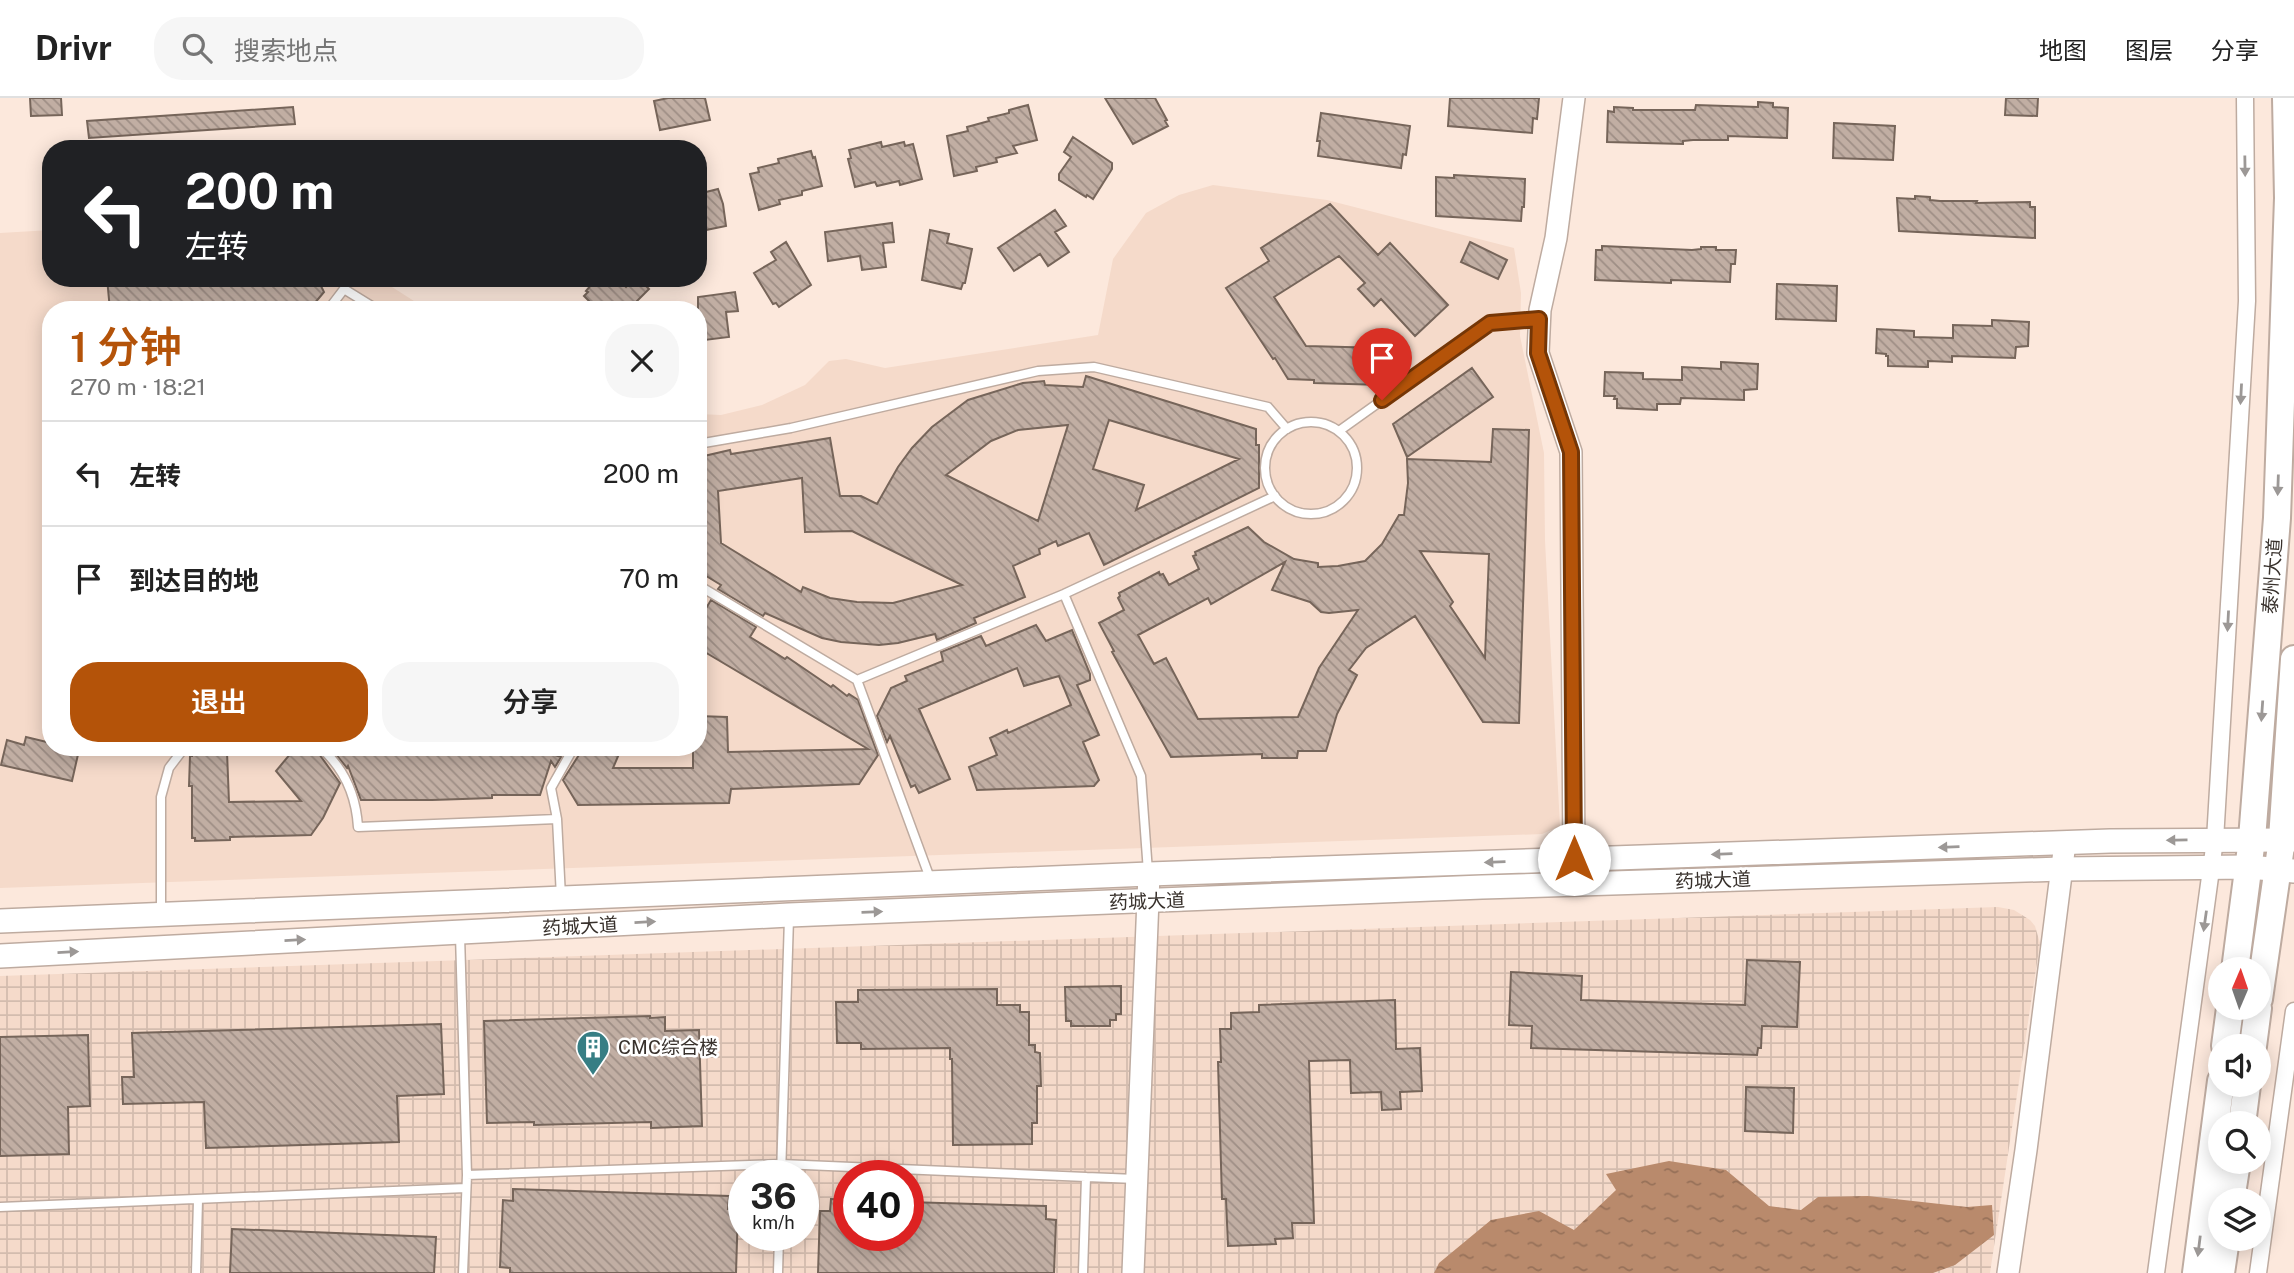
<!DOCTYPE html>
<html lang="zh">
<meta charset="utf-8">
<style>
body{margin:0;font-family:"Public Sans","Noto Sans SC",sans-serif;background:#f6f6f6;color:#222;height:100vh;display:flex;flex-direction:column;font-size:26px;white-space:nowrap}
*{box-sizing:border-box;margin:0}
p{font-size:23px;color:#767676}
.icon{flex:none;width:38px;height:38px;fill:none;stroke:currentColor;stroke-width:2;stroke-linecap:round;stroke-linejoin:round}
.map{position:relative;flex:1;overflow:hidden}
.side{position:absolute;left:42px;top:203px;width:665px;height:455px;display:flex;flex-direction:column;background:#fff;border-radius:28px;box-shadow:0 4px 18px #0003}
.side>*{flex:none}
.top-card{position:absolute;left:42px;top:42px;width:665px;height:147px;border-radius:28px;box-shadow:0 4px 18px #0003;background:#202124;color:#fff;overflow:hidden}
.needle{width:46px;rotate:2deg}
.tools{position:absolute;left:2208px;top:859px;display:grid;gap:14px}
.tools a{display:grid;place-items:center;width:63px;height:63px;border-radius:50%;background:#fff;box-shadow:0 4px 18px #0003;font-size:35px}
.speed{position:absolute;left:728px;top:1062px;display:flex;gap:14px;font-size:35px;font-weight:700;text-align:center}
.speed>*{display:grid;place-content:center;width:91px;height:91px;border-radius:50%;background:#fff;box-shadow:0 4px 18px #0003;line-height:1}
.speed small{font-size:18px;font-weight:400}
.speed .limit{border:10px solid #d22;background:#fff;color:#111}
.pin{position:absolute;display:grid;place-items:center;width:60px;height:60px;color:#fff;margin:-72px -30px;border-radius:50% 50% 50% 0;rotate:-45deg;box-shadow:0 0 7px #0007}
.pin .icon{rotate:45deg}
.me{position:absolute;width:77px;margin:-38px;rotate:0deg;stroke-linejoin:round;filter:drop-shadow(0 0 5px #0008)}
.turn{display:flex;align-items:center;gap:24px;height:147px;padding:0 28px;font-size:32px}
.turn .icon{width:91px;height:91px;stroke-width:2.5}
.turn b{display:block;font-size:49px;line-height:60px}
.round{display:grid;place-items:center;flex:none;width:74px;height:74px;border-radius:28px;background:#f6f6f6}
.headline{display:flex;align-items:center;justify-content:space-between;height:119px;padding:0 28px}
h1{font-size:42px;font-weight:600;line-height:52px;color:#b45309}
.primary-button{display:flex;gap:14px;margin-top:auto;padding:14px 28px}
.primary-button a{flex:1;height:80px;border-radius:28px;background:#b45309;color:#fff;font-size:28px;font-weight:600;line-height:80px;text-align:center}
.primary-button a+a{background:#f6f6f6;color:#222}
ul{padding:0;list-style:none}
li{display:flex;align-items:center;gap:21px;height:105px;padding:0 28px;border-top:2px solid #e0e0e0}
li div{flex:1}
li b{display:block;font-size:26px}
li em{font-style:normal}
header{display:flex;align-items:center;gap:42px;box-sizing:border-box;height:98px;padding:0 35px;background:#fff;border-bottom:2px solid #e0e0e0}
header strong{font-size:33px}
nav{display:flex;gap:38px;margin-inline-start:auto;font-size:24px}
.search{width:490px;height:63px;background:#f6f6f6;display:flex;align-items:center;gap:18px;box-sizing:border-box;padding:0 24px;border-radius:28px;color:#767676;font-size:26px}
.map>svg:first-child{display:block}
.built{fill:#f5daca}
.industrial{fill:url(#industrial-grid);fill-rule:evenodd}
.water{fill:url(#water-ripples)}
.building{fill:url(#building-back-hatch);stroke:#76655a;stroke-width:2;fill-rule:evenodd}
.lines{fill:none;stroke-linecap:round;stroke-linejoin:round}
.service-casing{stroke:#beaba0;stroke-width:11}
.minor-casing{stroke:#beaba0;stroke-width:19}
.tertiary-casing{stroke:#beaba0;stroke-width:24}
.secondary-casing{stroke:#beaba0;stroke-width:26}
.trunk-casing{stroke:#beaba0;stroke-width:30}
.service{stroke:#fff;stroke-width:8}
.minor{stroke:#fff;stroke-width:16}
.tertiary{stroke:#fff;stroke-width:21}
.secondary{stroke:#fff;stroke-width:23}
.trunk{stroke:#fff;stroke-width:26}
.oneway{fill:#9c9896}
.route-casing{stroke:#753606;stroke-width:18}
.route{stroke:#b45309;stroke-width:12}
.labels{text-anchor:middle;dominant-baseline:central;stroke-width:5;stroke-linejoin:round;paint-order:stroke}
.street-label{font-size:19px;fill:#38312c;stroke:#fff}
.poi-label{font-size:19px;fill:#38312c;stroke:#fff;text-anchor:start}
</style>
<header>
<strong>Drivr</strong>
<div class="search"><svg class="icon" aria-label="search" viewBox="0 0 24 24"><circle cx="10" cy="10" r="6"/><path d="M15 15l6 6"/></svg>搜索地点</div>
<nav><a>地图</a><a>图层</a><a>分享</a></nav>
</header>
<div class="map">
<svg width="2294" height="1175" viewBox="0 0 2294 1175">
<defs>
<pattern id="industrial-grid" width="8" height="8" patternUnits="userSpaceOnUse" patternTransform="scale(1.75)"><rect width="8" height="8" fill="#f5daca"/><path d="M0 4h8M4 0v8" fill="none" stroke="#d3bcae"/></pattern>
<pattern id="water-ripples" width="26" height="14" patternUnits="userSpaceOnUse" patternTransform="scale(1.75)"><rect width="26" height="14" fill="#b98a6c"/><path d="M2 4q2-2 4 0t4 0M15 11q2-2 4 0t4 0" fill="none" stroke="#977159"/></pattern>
<pattern id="building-back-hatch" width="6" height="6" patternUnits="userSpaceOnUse" patternTransform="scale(1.75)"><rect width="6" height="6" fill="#c1aea3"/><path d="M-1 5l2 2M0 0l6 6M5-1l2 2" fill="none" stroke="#9e8e85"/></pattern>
</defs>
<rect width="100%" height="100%" fill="#fce8dc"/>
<!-- built -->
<path class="built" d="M1213,87l114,15 187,48 7,45 -1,43 24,117 1,88 15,285 -18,8 -1542,54v-655l51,-3v48h327l50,32h-377v437h647v-333l23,1 41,-10 43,-20 24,-24 17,-2 39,9 213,-33 15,-76 33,-46 33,-18z"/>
<!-- industrial -->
<path class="industrial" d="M1998,809l16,3 16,10 5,6 5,17 -50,330h-1990v-297zM744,1078h59v60h-59zM849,1078h59v60h-59z"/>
<!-- water -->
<path class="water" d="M1669,1063l57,9 43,36 32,4 17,-13 50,-1 99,11 25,-2 2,30 -39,30 -22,8h-499l5,-10 52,-43 48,-9 35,19 42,-40 -10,-16z"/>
<!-- building -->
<path class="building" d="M30,0h31l1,17 -31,1z
M668,0h37l5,22 -50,10 -6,-29z
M1105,0h50l12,22 -2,1 3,5 -35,18z
M1450,0h89l-2,21 -4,-1 -1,15 -84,-7z
M2006,0h32l-1,18 -32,-1z
M1758,4l15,1v4l15,1 -1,30 -59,-2v4h-35l-10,1v3l-76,-2 1,-31 6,1v-5l19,1v2h62l1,-5 62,2z
M1028,7l9,35 -24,6 4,7 -21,5 1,4 -21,5 1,4 -23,5 -7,-40 21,-5 -1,-4 22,-6 -1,-3 21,-5v-3z
M293,9l2,17 -206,14 -2,-17z
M1321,15l89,13 -4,29 -3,-1 -2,14 -83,-12 2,-15h-3z
M1834,25l61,3 -2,34 -60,-2z
M1073,39l39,26v6l-19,30 -6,-4 -1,2 -27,-17v-6l12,-17 -7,-5z
M881,44l1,5 22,-5 1,4 8,-2 9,35 -22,6 -1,-4 -22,5 -2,-4 -20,5 -7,-28 3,-1 -2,-8z
M811,53l2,7 2,-1 7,29 -20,5v4l-23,5 1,4 -21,6 -9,-36 9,-2 -1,-4 21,-5 -1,-4z
M1454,77l71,4 -1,28h-2l-1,14 -85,-5v-39l18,1z
M718,91l5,15 3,22 -20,4 -1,-5 -7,2v-33z
M1915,98l15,1v3l10,1h37l-1,2 54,-1v5h5v31l-136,-7 -2,-33 18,1z
M1330,106l48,51 12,-12 58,62 -33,31 -34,-37 -7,7 -16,-17 7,-6 -26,-27 -65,41 32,49 78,2 -1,37 -69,-2v-3l-26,-1 -13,-21 -2,1 -47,-71 43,-27 -8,-13z
M1055,112l11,16 -11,6 14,20 -21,14 -8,-12 -26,17 -16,-23z
M892,125l2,19 -11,1 3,24 -24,3 -2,-14 -32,5 -3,-29z
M930,132l19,4 -2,9 25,6 -7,34h-2l-2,6 -39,-9z
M786,144l25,43 -32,22 -3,-4 -3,1 -19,-31 22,-13 -5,-8z
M1470,144l37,18 -9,19 -37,-17z
M1602,148l90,4 9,-1v-2h15v3h20l-1,14h-4l-1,18 -59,-2v3l-76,-3 1,-30h6z
M107,180h210l7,14 -15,18h-199z
M597,180h20l9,9 8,-9h4l11,11 -21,21h-30l-14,-14 4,-4 -2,-1z
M1777,186l60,2 -1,35 -60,-2z
M735,194l3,19 -12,1 3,25 -24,3 -3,-23h-4v-20z
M1992,222l37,2 -1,24 -12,1 -1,11 -63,-2v6l-24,-1v6l-40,-1v-10h-2v-2l-10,-1 1,-24 37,2v6l39,1v-13l39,1z
M1721,264l37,2 -1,25 -13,1v10l-63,-2 -1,6h-23v6l-40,-2v-9h-3l1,-3h-11l1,-24 38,1v6l39,1v-13l39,2z
M1472,270l21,29 -86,60 -14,-33z
M1086,278l170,53v16h3v43l-155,77 -15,-32 -31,13 -2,-5 -17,8 1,5 -27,12 12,31 -51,21 2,5 -39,17 -2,-6 -37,9 -19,2 -38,-3 -19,-4 -57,-25 -2,3 -45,-27 3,-4 -23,-14v-111l2,-3 30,-7 1,4 99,-16 10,58h21l16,8 21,-37 14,-19 20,-21 36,-27 55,-17 21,-2 1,4 38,2zM1109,322l130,39 -103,51 8,-25 -51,-16zM1068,327l-30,96 -92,-46 45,-34 27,-11zM802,380l3,54 47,-1 110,54 -69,18 -36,-1 -27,-4 -27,-11 -2,5 -80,-49 -3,-52z
M1493,331l36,1 -10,293 -36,-1 -68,-106 -49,32 -17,22 8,5 -20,39 -11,37h-28l-1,7h-35v-4l-91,3 -59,-105 2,-1 -15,-28 25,-13 -6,-12 2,-2 -1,-3 40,-21 1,3 3,-1 6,11 30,-16 -6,-13 3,-1 -1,-3 53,-25 16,15 30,17 24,4v4l20,-1 27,-5 17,-17 17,-29h5l4,-32 -1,-24 84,3zM1420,453l69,3 -4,104 -35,-52 3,-4zM1285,464l-13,28 38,12 11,10 8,1 29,-3 -39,58 -21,49 -100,2 -32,-61 -12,6 -16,-29 70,-37 3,6z
M711,502l45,27 -6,10 35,22 2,-2 44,30 2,-2 14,11 2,-2 9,6 20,55 -19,29 -128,5 -2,14 -151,2 -15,-25 21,-33h38l-9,21h80v-21h5v-31l29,1 1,35 140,-3 -170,-101v-42l7,4z
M1036,527l10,16 26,-11 18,44v6l-13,5 22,50 -16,7 16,38 -5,6 -117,4 -8,-23 28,-12 -7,-17 17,-8 1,3 63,-28 -12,-29 -35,10 -7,-18 -98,41 31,70 -31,14 -4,-8 -4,2 -21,-51 -3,6 -10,-26 14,-28 16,-7 -2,-5 38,-15 -2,-9 40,-16 5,10z
M26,639l25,6v4l28,3 -7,31 -71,-16 6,-25 17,5z
M296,649h18l26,36 -17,35 -12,17 -81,2v3l-35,1v-3h-3v-52h-3l1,-30h2v-3l35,-1 2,50 72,-1 -25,-30z
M330,649h201l30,10 -6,10 -4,-6 -11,34h-48v3l-60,2h-71l-13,-34 -1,2z
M1747,862l53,2 -3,65 -35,-1 -1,22h-3l-1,7 -226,-7 1,-22 -23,-1 2,-53 71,4 -1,24 164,5z
M1121,888v28h-5v6h-6v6h-39v-5h-5l-1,-34z
M997,891v16h23v7h9v33h6v7l5,1 1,33h-4v37h-5v21l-79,1 -1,-86h-2v-11l-89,1v-6h-24l-1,-41h22v-12z
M1395,902l1,49 24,-1 2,43 -22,1 1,17 -19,1 -1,-18 -30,1 -1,-33 -41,1 5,162h-22l1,15 -18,1 1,5 -48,2 -2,-47h-4l-4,-137h3l-1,-33h11v-16l28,-1v-7z
M650,918v2l15,-1v14l34,-1 3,96 -51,2v-6l-117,3v-3l-47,1 -3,-102z
M441,926l3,70 -47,2 2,46 -193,6 -2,-46 -81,2 -1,-27h12l-2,-44z
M88,937l2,71 -22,1 1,47 -69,2v-119z
M1746,989l48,1 -1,45 -48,-2z
M513,1091l216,7 -1,13h10l-2,64h-226v-5l-10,-1 3,-67 10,1z
M831,1101l18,1v36h59v-34l138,4v13l10,1 -2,53h-236l2,-62h10z
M232,1131l204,8 -2,36h-204z"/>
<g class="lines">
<defs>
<path id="service" d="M328,212l16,-21 34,21
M1265 370a46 46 0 1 1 92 0a46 46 0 1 1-92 0Z
M1339,333l151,-108 49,-4
M698,346l93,-16 247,-57 56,-4 174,40 19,22
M698,487l159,95 74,201
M1064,496l77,182 7,96
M857,582l207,-86 211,-98
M320,649c24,21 36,48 38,80l199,-8 4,78
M557,721l-6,-31 23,-41
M161,814v-115l8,-29 16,-21
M460,837l7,240 -4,98
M467,1077l314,-11 305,13
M781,1078l8,-258
M0,1109l466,-19
M196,1175l2,-73
M778,1175l1,-37
M1083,1175l3,-96 50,2"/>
<path id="minor" d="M2156,1175l59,-433 32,-539 -2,-203
M2258,1175l36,-262"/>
<path id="tertiary" d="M1574,0l-18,140 -16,72 -2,43 33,99 3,407
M1133,1175l16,-399
M2008,1175l18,-123 39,-307"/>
<path id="secondary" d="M0,823l1149,-47 961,-33 184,-1
M0,858l789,-41 693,-28 579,-18 188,-2 45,4"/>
<path id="trunk" d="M2235,872l17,-131 25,-321 11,-320 -2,-100
M2259,901l23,-160 12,-180
M2225,948l5,-38
M2253,948l5,-38
M2242,1026l5,-39
M2231,1102l6,-38
M2196,1175l25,-192
M2221,1175l5,-34"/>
</defs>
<!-- service casing -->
<use href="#service" class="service-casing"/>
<!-- minor casing -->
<use href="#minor" class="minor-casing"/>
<!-- tertiary casing -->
<use href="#tertiary" class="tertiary-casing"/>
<!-- secondary casing -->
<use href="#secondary" class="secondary-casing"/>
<!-- trunk casing -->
<use href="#trunk" class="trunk-casing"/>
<!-- service -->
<use href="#service" class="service"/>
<!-- minor -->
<use href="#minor" class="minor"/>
<!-- tertiary -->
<use href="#tertiary" class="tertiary"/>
<!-- secondary -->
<use href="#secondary" class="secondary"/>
<!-- trunk -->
<use href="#trunk" class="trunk"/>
</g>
<!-- one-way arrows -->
<defs><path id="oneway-solid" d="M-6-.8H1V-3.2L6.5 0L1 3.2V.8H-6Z" transform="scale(1.75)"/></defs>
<g class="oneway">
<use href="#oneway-solid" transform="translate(2245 68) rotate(89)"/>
<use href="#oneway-solid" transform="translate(2241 296) rotate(93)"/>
<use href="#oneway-solid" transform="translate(2278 387) rotate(92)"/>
<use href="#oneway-solid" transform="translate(2228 523) rotate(93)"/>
<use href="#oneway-solid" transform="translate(2262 613) rotate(94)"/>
<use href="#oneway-solid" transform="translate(2177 742) rotate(179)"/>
<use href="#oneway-solid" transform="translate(1949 749) rotate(178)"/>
<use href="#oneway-solid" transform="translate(1722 756) rotate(178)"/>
<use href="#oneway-solid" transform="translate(1495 764) rotate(178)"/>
<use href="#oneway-solid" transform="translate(872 814) rotate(-2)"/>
<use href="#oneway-solid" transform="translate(2205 823) rotate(98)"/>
<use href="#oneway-solid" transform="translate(645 824) rotate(-3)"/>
<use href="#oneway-solid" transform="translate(295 842) rotate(-3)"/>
<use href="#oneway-solid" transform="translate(68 854) rotate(-3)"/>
<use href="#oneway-solid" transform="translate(2199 1148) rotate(97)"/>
</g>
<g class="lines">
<defs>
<path id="route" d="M1382,302l108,-77 49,-4 -1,34 33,99 3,407"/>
</defs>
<!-- route casing -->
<use href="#route" class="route-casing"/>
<!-- route -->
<use href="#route" class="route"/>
</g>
<!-- icons -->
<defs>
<symbol id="building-pin" viewBox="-11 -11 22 30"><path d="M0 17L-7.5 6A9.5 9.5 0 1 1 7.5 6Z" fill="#367e84" stroke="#fff"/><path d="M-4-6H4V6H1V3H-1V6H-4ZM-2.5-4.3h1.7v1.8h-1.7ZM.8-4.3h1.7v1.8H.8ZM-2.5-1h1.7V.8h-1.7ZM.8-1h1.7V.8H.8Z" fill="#fff"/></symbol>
</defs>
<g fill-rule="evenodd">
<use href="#building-pin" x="574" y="930" width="38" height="52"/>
</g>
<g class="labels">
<!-- street labels -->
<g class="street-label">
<text transform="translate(2272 478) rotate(-86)">泰州大道</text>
<text transform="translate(1713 782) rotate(-2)">药城大道</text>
<text transform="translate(1147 803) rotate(-2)">药城大道</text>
<text transform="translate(580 828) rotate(-3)">药城大道</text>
</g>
<!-- poi labels -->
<g class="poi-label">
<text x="618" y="949">CMC综合楼</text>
</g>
</g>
</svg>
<div class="tools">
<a><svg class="needle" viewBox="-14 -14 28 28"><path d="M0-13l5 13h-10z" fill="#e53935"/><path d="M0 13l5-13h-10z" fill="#767676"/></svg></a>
<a><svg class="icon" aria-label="sound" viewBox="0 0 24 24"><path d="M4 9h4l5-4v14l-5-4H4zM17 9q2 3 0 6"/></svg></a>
<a><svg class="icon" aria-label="search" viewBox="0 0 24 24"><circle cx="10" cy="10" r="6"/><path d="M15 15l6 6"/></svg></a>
<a><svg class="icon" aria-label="layers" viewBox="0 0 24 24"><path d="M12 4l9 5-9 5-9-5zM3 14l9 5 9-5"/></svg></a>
</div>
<div class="speed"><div>36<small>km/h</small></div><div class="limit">40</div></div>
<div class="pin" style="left:1382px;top:302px;background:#d93025"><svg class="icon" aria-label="arrive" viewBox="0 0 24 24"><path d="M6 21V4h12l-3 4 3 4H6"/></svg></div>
<svg class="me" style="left:1574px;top:761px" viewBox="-20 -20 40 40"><circle r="19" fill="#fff"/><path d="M0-13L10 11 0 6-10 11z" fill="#b45309"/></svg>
<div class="top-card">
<div class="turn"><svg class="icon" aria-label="left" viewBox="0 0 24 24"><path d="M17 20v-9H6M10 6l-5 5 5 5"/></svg><div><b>200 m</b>左转</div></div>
</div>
<section class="side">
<div class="headline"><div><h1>1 分钟</h1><p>270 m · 18:21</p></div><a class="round"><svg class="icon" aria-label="close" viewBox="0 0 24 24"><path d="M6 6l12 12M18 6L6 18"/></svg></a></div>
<ul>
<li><svg class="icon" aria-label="left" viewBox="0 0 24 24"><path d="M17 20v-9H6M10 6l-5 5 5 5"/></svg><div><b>左转</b></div><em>200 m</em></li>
<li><svg class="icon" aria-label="arrive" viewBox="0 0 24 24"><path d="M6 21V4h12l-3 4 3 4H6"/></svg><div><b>到达目的地</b></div><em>70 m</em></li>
</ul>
<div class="primary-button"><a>退出</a><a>分享</a></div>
</section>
</div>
